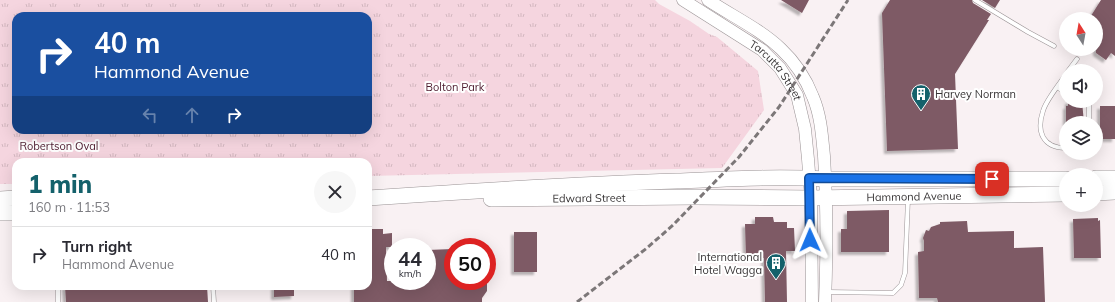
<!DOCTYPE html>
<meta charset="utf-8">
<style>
body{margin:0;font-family:Mulish,sans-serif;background:#f7f7f7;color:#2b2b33;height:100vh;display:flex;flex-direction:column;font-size:15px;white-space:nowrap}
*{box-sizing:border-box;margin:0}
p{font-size:13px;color:#7c7c81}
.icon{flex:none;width:22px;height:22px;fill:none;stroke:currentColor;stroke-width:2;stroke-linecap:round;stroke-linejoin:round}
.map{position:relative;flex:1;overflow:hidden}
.details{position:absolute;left:12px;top:158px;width:360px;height:132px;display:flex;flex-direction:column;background:#fff;border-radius:12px;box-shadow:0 4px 16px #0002}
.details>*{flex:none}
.banner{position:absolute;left:12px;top:12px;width:360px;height:122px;border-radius:12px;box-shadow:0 4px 16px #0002;background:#1a4fa0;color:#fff;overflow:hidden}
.needle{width:26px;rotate:349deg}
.controls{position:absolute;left:1059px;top:12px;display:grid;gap:8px}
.controls a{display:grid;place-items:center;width:44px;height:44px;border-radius:50%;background:#fff;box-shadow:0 4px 16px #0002;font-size:20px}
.speed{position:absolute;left:384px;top:238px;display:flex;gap:8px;font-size:20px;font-weight:700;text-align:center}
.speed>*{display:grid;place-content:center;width:52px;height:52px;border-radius:50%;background:#fff;box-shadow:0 4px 16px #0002;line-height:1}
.speed small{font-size:10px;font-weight:400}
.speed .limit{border:6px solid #d22;background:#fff;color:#111}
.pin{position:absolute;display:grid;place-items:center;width:34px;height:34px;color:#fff;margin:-17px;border-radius:8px;box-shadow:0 2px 6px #0006}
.me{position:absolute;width:44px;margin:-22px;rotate:359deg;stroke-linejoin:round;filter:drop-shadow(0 0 3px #0008)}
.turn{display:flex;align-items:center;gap:14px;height:84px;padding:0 16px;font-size:18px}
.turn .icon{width:52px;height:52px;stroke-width:2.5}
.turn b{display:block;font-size:28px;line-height:34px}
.lanes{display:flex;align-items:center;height:38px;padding:0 16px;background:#0003;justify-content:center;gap:20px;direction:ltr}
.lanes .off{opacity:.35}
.round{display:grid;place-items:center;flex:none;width:42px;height:42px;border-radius:21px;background:#f7f7f7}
.head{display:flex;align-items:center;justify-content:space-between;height:68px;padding:0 16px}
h1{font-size:24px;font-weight:800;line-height:30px;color:#14616b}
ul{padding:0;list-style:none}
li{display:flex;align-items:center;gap:12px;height:56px;padding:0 16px;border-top:1px solid #e1e1e2}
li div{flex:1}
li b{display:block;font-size:15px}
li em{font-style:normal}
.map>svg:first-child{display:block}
.park{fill:url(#park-tufts);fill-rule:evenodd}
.building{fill:#7e5a65;filter:url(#shadow)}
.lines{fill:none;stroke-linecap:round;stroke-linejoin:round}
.lane-casing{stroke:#9a9395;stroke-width:5}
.secondary-casing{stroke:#9a9395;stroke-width:13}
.highway-casing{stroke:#9a9395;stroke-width:16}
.lane{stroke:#fff;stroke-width:4}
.secondary{stroke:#fff;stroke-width:12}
.highway{stroke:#fff;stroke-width:15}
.rail{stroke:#7c7778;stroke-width:3;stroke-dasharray:6 3;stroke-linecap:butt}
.route-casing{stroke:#114b97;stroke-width:10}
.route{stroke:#1a73e8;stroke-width:7}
.labels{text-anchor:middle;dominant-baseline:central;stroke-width:4;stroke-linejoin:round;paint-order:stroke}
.street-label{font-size:11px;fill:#373435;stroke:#fff}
.park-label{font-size:11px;fill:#4e1c2f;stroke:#fff}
.poi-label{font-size:11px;fill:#373435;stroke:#fff;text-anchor:start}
</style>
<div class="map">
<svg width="1115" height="302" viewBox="0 0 1115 302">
<defs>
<pattern id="park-tufts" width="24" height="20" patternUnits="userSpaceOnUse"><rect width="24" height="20" fill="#f5d5df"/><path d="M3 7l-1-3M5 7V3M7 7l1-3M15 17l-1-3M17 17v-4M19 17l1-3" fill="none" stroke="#d3b7c0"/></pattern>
<filter id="shadow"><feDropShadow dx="-3" dy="3" stdDeviation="1" flood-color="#0004"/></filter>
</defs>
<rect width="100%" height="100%" fill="#f9f1f3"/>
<!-- park -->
<path class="park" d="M0,0h655l4,4 31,17 19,13 8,3 41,34 6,39 -42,58 -354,8v-14h-352v22h-16zM16,16h352v114h-352z"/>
<!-- building -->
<path class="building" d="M781,0h28l-7,13z
M890,0h82l1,3 18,11 -4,6h2l-34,54 3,75 -71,2 -5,-138z
M982,0h18l-5,8z
M1101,0h14v56l-4,-3 -5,7 -10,-7v-34h-7z
M1068,101h14l2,22h-18v-17h2z
M1100,106h15v33h-15z
M889,210v42h-48v-23h6v-18z
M755,217h18l1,5h13v6h7l1,23h-9l1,51h-22l-1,-44h-18l-1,-34h10z
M1098,218v3l2,-1 1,38h-27l-1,-39z
M967,221l1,11 46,-1v17l29,-1 2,55h-107l-1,-4h-18l-1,-46 6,-1v-10l-1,-3 3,-8 3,1 2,-4 9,-3v-2z
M368,229h15v5l9,-1v14h-6l1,34h40v-31l26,-1v32h34v10l-5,7v4h-128v-16h14z
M514,232h23v40h-23z
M65,286h142l1,16h-142z
M274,286h20v10l-20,1z"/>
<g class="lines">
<defs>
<path id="lane" d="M975,0l53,32 26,14
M1068,71l9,-12
M1066,74c-7,11 -20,26 -23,37 -7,21 0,37 23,37
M1057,87l9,6
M1089,101v22
M58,286v16
M213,286l1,16
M828,292l65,1 8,-8 4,-12 3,-74"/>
<g id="secondary">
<path id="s1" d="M683,0l79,50 18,18 17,27 8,34 3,30 3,39 1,104"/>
<path d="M708,0c24,16 52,29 73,49 14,13 25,30 32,48 8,19 9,39 11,59 3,49 3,98 1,146"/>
</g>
<g id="highway">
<path d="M1096,178h19"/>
<path d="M1096,193l19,-1"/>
<path d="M368,198c103,-7 206,-14 309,-17 49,-2 99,-5 149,-2h240"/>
<path d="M0,199l16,-1"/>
<path id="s2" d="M491,199l204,-2 116,1 255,-4"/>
<path d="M0,213h16"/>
</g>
</defs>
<!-- lane casing -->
<use href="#lane" class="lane-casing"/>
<!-- secondary casing -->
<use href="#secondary" class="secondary-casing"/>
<!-- highway casing -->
<use href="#highway" class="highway-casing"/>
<!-- lane -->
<use href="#lane" class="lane"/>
<!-- secondary -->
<use href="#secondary" class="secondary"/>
<!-- highway -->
<use href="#highway" class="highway"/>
<!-- rail -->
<path class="rail" d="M577,302l70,-54 26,-23 66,-68 40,-50 69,-107"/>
</g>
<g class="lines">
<defs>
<path id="route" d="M810,240l-1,-62 183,1"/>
</defs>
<!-- route casing -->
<use href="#route" class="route-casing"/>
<!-- route -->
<use href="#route" class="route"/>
</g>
<!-- icons -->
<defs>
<symbol id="building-pin" viewBox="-11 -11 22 30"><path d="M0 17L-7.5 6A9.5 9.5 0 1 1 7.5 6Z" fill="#14616b" stroke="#fff"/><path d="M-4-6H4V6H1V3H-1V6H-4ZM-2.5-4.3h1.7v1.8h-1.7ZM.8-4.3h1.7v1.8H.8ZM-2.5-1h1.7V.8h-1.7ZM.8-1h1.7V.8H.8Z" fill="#fff"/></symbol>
</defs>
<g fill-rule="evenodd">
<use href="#building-pin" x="910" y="83" width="22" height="30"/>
<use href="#building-pin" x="765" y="252" width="22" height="30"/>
</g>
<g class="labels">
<!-- street labels -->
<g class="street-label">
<text stroke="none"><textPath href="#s1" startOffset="118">Tarcutta Street</textPath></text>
<text stroke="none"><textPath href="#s2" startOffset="423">Hammond Avenue</textPath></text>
<text stroke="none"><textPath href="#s2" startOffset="98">Edward Street</textPath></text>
</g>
<!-- park labels -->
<g class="park-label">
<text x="455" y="87">Bolton Park</text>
<text x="59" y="146">Robertson Oval</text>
</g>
<!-- poi labels -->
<g class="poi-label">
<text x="935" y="94">Harvey Norman</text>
<text x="762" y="257" text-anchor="end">International<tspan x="762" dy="13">Hotel Wagga</tspan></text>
</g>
</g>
</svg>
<div class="controls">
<a><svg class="needle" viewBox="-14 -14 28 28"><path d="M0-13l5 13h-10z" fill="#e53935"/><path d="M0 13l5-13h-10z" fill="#7c7c81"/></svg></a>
<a><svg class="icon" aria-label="sound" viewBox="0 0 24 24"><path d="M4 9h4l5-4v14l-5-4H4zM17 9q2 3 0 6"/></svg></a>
<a><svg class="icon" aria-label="layers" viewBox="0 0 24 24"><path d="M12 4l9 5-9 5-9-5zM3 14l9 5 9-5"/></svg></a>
<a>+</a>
</div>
<div class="speed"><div>44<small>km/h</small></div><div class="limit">50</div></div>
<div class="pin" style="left:992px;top:179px;background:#d93025"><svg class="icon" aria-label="arrive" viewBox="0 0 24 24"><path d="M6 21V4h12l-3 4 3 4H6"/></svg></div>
<svg class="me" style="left:810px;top:240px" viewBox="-20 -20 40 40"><path d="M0-17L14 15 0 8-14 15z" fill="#1a73e8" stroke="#fff" stroke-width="4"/></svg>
<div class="banner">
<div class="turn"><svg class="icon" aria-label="right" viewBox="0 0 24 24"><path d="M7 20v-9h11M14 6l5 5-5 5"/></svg><div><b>40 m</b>Hammond Avenue</div></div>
<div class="lanes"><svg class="icon off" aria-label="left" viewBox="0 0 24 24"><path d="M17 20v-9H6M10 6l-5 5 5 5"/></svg><svg class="icon off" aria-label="ahead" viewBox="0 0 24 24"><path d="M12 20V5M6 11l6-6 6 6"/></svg><svg class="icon" aria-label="right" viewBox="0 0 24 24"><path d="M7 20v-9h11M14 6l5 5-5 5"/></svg></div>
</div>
<section class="details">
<div class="head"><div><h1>1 min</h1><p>160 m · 11:53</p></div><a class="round"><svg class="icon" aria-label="close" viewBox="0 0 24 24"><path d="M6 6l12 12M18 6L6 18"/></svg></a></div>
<ul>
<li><svg class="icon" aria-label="right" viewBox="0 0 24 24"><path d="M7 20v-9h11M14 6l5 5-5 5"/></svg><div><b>Turn right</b><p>Hammond Avenue</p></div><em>40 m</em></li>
</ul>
</section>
</div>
